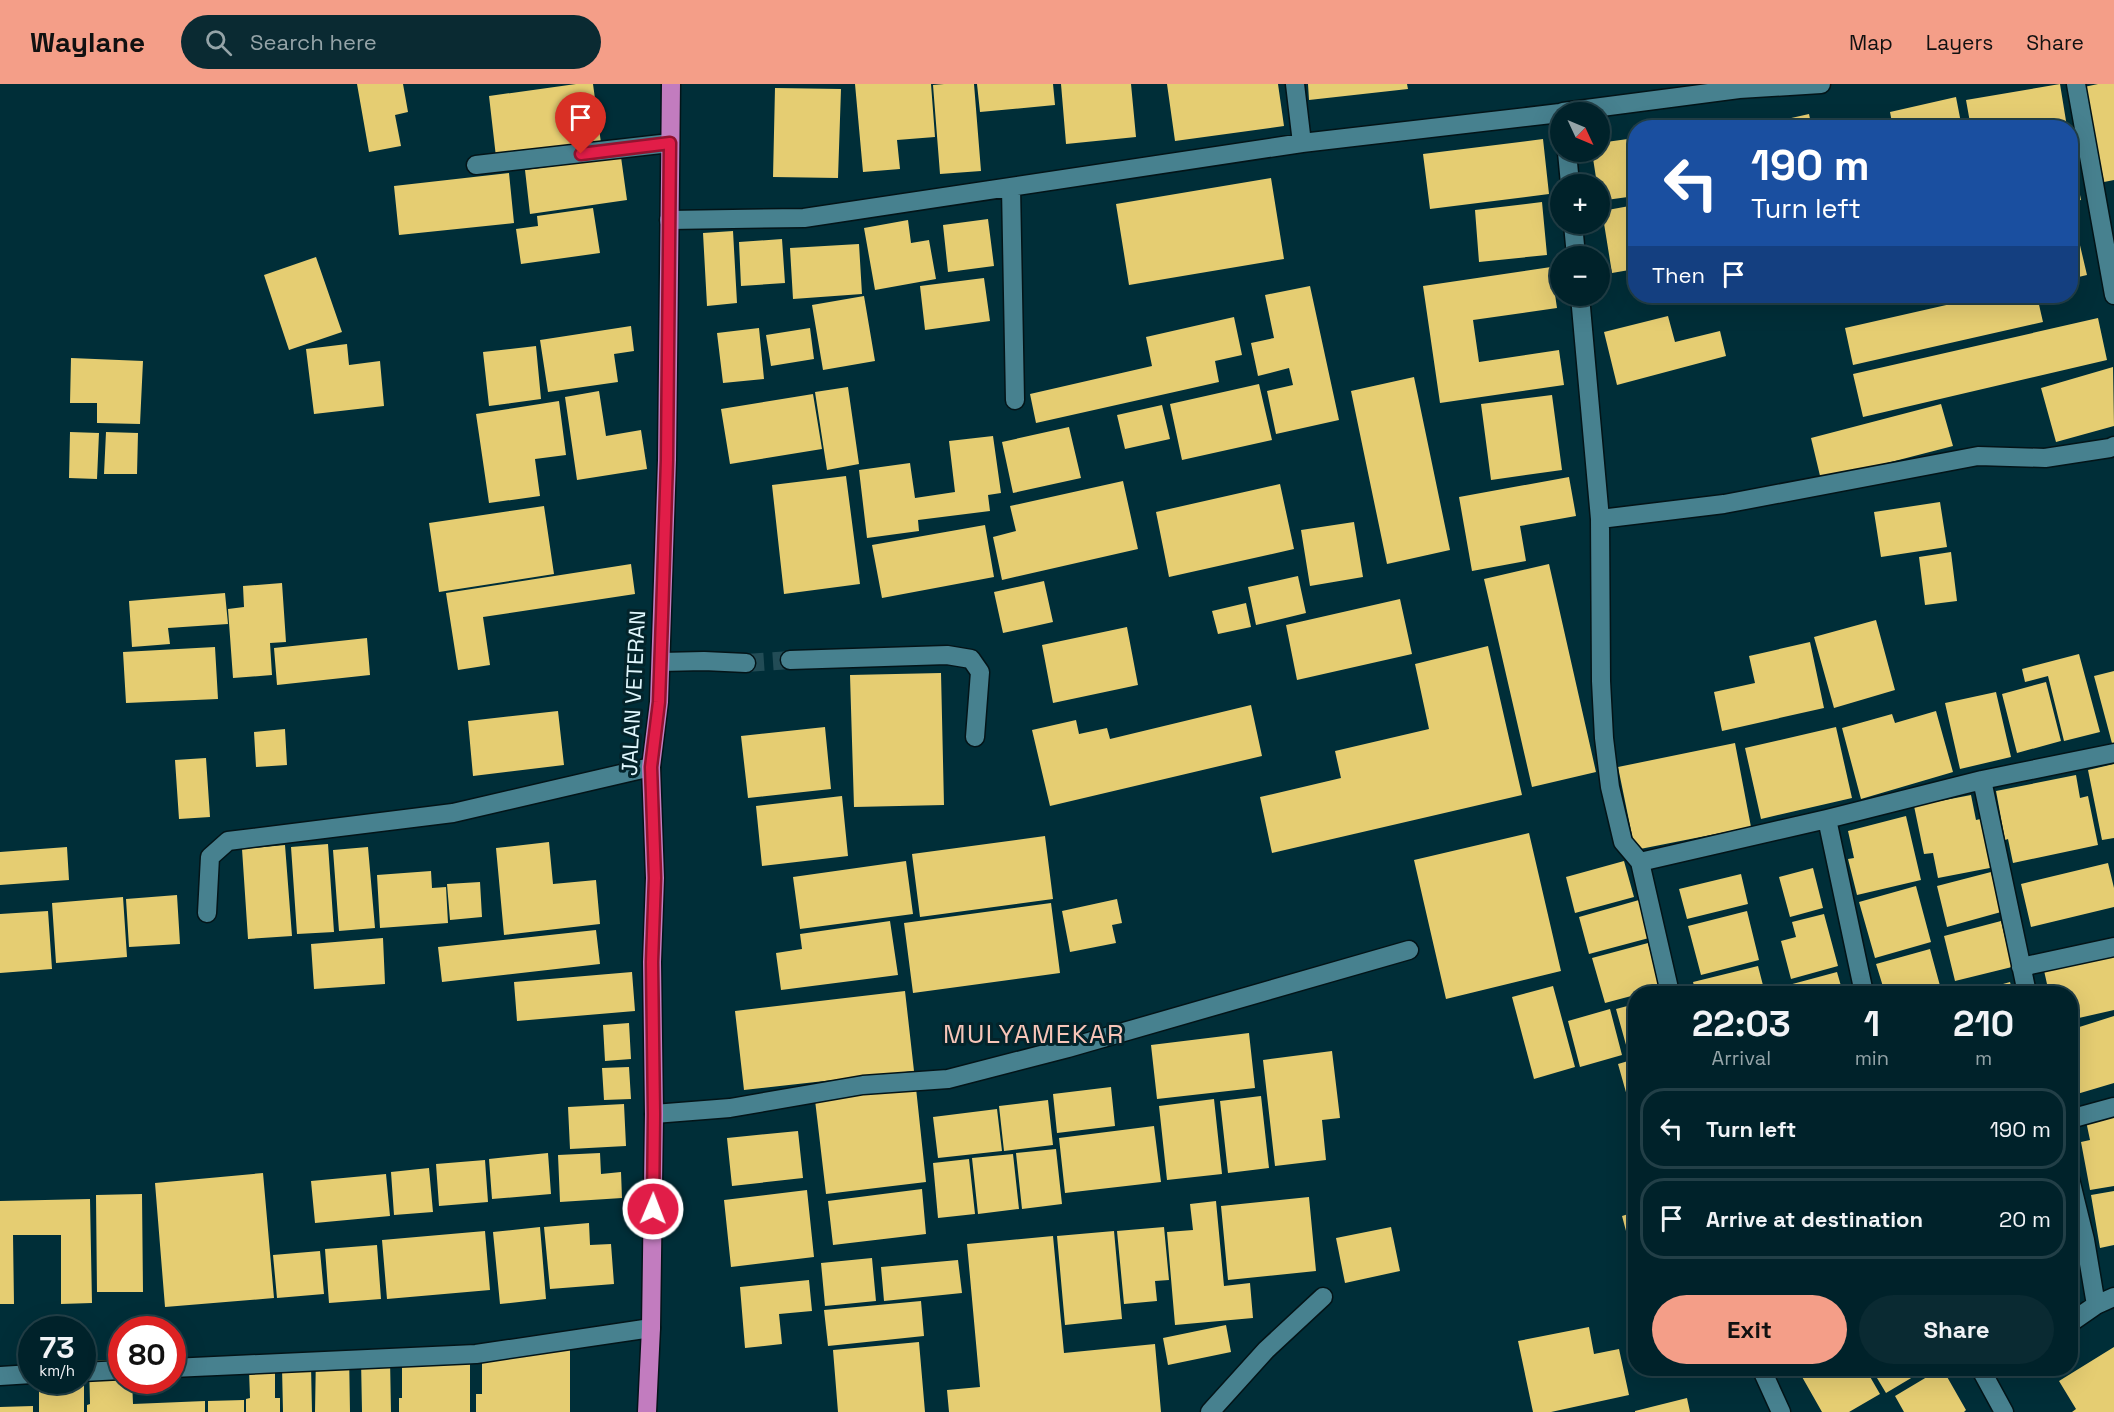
<!DOCTYPE html>
<meta charset="utf-8">
<style>
body{margin:0;font-family:"Space Grotesk",sans-serif;background:#0a2a32;color:#f1f3f6;height:100vh;display:flex;flex-direction:column;font-size:22px;white-space:nowrap}
*{box-sizing:border-box;margin:0}
p{font-size:20px;color:#95a4a8}
.icon{flex:none;width:33px;height:33px;fill:none;stroke:currentColor;stroke-width:2;stroke-linecap:round;stroke-linejoin:round}
.map{position:relative;flex:1;overflow:hidden}
.sheet{position:absolute;left:1628px;top:902px;width:450px;height:390px;display:flex;flex-direction:column;background:#00222a;border-radius:24px;box-shadow:0 6px 24px #0002,0 0 0 2px #223f47}
.sheet>*{flex:none}
.guide{position:absolute;left:1628px;top:36px;width:450px;height:183px;border-radius:24px;box-shadow:0 6px 24px #0002,0 0 0 2px #223f47;background:#1a4fa0;color:#fff;overflow:hidden}
.needle{width:39px;rotate:134deg}
.buttons{position:absolute;left:1550px;top:18px;display:grid;gap:12px}
.buttons a{display:grid;place-items:center;width:60px;height:60px;border-radius:50%;background:#00222a;box-shadow:0 6px 24px #0002,0 0 0 2px #223f47;font-size:30px}
.speed{position:absolute;left:18px;top:1232px;display:flex;gap:12px;font-size:30px;font-weight:700;text-align:center}
.speed>*{display:grid;place-content:center;width:78px;height:78px;border-radius:50%;background:#00222a;box-shadow:0 6px 24px #0002,0 0 0 2px #223f47;line-height:1}
.speed small{font-size:15px;font-weight:400}
.speed .limit{border:9px solid #d22;background:#fff;color:#111}
.pin{position:absolute;display:grid;place-items:center;width:51px;height:51px;color:#fff;margin:-62px -26px;border-radius:50% 50% 50% 0;rotate:-45deg;box-shadow:0 0 6px #0007}
.pin .icon{rotate:45deg}
.me{position:absolute;width:66px;margin:-33px;rotate:1deg;stroke-linejoin:round;filter:drop-shadow(0 0 4px #0008)}
.turn{display:flex;align-items:center;gap:21px;height:126px;padding:0 24px;font-size:27px}
.turn .icon{width:78px;height:78px;stroke-width:2.5}
.turn b{display:block;font-size:42px;line-height:51px}
.then{display:flex;align-items:center;height:57px;padding:0 24px;background:#0003;gap:12px;font-size:22px}
.eta{display:flex;justify-content:space-evenly;align-items:center;height:102px;text-align:center}
.eta b{font-size:36px;font-weight:700;line-height:42px}
.cta{display:flex;gap:12px;margin-top:auto;padding:12px 24px}
.cta a{flex:1;height:69px;border-radius:36px;background:#f49e88;color:#111;font-size:24px;font-weight:700;line-height:69px;text-align:center}
.cta a+a{background:#0a2a32;color:#f1f3f6}
ul{padding:0;list-style:none}
li{display:flex;align-items:center;gap:18px;height:81px;margin:0 12px 9px;padding:0 12px;border:3px solid #223f47;border-radius:24px}
li div{flex:1}
li b{display:block;font-size:22px}
li em{font-style:normal}
header{display:flex;align-items:center;gap:36px;box-sizing:border-box;height:84px;padding:0 30px;background:#f49e88;color:#111}
header strong{font-size:28px}
nav{display:flex;gap:33px;margin-inline-start:auto;font-size:21px}
.search{width:420px;height:54px;background:#0a2a32;display:flex;align-items:center;gap:15px;box-sizing:border-box;padding:0 21px;border-radius:33px;color:#95a4a8;font-size:22px}
.map>svg:first-child{display:block}
.building{fill:#e5cd72}
.lines{fill:none;stroke-linecap:round;stroke-linejoin:round}
.minor-tunnel{stroke:#224c56;stroke-width:18;stroke-dasharray:18 9;stroke-linecap:butt}
.service-casing{stroke:#031418;stroke-width:21}
.minor-casing{stroke:#031418;stroke-width:21}
.trunk-casing{stroke:#031418;stroke-width:21}
.service{stroke:#47818f;stroke-width:18}
.minor{stroke:#47818f;stroke-width:18}
.trunk{stroke:#c27cbf;stroke-width:18}
.route-casing{stroke:#92132f;stroke-width:15}
.route{stroke:#e11d48;stroke-width:10}
.labels{text-anchor:middle;dominant-baseline:central;stroke-width:6;stroke-linejoin:round;paint-order:stroke}
.street-label{font-size:22px;fill:#e0f7fd;stroke:#03232a}
.quarter-label{font-size:26px;letter-spacing:1.5px;fill:#f7c5b8;stroke:#03232a}
</style>
<header>
<strong>Waylane</strong>
<div class="search"><svg class="icon" aria-label="search" viewBox="0 0 24 24"><circle cx="10" cy="10" r="6"/><path d="M15 15l6 6"/></svg>Search here</div>
<nav><a>Map</a><a>Layers</a><a>Share</a></nav>
</header>
<div class="map">
<svg width="2114" height="1328" viewBox="0 0 2114 1328">
<rect width="100%" height="100%" fill="#002e38"/>
<!-- building -->
<path class="building" d="M357,0h46l5,28 -13,3 6,31 -32,6z
M576,0h17l8,59 -105,14 -7,-61z
M855,0h76l4,53 -38,3 3,29 -37,3z
M944,0h30l7,87 -41,3 -7,-89z
M977,0h76l2,21 -75,7z
M1061,0h70l5,53 -70,7z
M1167,0h111l6,42 -109,15z
M1308,0h99l1,5 -99,11z
M2060,0l7,43 -96,1 -5,-28z
M2098,0h16v96l-10,2 -20,-95z
M775,4l66,1 -3,89 -65,-1z
M1956,13l6,31h-69l-3,-16z
M1809,30l3,14h-37l-1,-6z
M1709,37l1,7h-43v-2z
M1635,54v58l-36,5v-17h-2l-5,-32h7v-9z
M1543,55l6,55 -119,15 -7,-55z
M2070,60l11,56 -11,2z
M621,73l6,43 -97,14 -5,-44z
M509,89l5,50 -115,12 -5,-49z
M1271,94l13,81 -155,26 -13,-81z
M1542,118l5,53 -68,7 -4,-52z
M1635,121v64l-23,4 -10,-62z
M593,124l7,45 -79,11 -5,-35 22,-3 -1,-10z
M988,135l6,47 -46,6 -5,-47z
M908,136l3,23 18,-3 7,39 -61,11 -11,-62z
M2075,140l12,51 -17,4v-54z
M733,147l4,72 -30,3 -4,-73z
M782,155l3,44 -44,3 -2,-44z
M859,160l3,50 -69,5 -3,-51z
M316,173l26,75 -53,18 -25,-75z
M1551,183l6,41 -84,12 6,42 80,-12 5,35 -124,18 -17,-117z
M984,194l6,43 -65,9 -5,-44z
M1310,202l29,134 -63,14 -9,-43 26,-6 -4,-17 -31,8 -7,-33 23,-5 -9,-43z
M864,212l11,65 -52,9 -11,-65z
M1986,212h51l6,26 -190,43 -8,-37z
M1668,232l7,26 45,-11 6,25 -109,29 -13,-53z
M1234,233l8,38 -27,6 4,21 -183,41 -6,-29 122,-28 -6,-29z
M2098,234l9,42 -244,57 -10,-43z
M631,242l3,25 -20,3 4,28 -70,10 -8,-52z
M759,244l5,51 -41,4 -6,-50z
M810,244l4,31 -43,7 -5,-31z
M347,260l2,21 31,-4 4,45 -70,8 -8,-65z
M536,262l5,53 -52,7 -6,-54z
M71,274l72,3 -3,63 -43,-1v-20h-27z
M2113,283l1,59 -58,16 -15,-54z
M1414,293l36,173 -63,14 -36,-173z
M1259,300l13,56 -90,20 -12,-56z
M848,303l11,77 -32,6 -12,-78z
M599,307l7,45 35,-6 6,39 -70,11 -12,-83z
M813,310l9,55 -92,15 -9,-55z
M1552,311l10,75 -71,10 -10,-76z
M559,317l7,54 -31,4 5,37 -51,7 -13,-89z
M1941,320l12,42 -132,34 -10,-42z
M1162,321l8,34 -45,10 -8,-34z
M1069,343l12,51 -68,15 -11,-51z
M70,348l29,1 -2,46 -28,-1z
M106,348l32,1 -1,41h-33z
M993,352l8,57 -13,2 2,16 -72,9 1,11 -52,7 -8,-68 51,-7 5,35 40,-6 -6,-51z
M846,392l14,108 -76,10 -12,-109z
M1569,393l7,39 -56,10 6,35 -54,10 -13,-74z
M1123,397l15,68 -136,31 -9,-43 23,-6 -6,-25z
M1280,400l14,65 -125,28 -13,-65z
M1940,418l7,45 -66,10 -7,-45z
M544,422l10,68 -115,18 -10,-69z
M1354,438l9,55 -53,9 -9,-56z
M985,441l9,52 -112,21 -10,-53z
M1951,468l6,49 -32,4 -6,-48z
M631,480l4,30 -152,23 7,48 -32,5 -12,-77z
M1549,480l47,208 -64,15 -48,-208z
M1298,492l8,37 -50,12 -8,-38z
M1044,497l9,41 -50,11 -9,-41z
M282,499l4,59 -16,1 2,32 -39,3 -5,-69 16,-2 -1,-21z
M225,509l3,31 -60,4 2,16 -38,3 -3,-46z
M1400,515l12,55 -115,26 -11,-55z
M1246,519l5,24 -33,7 -6,-23z
M1876,536l19,70 -61,18 -20,-71z
M1127,543l11,58 -85,18 -11,-58z
M367,554l3,37 -93,10 -3,-37z
M1810,558l14,66 -102,23 -8,-39 41,-9 -6,-27z
M1488,562l34,149 -250,58 -12,-56 81,-19 -6,-27 94,-22 -14,-65z
M215,563l3,52 -92,4 -3,-51z
M2079,570l21,78 -36,9 -16,-65 -23,6 -3,-13z
M2114,587v76h-1l-19,-71z
M941,589l3,132 -90,2 -4,-132z
M2046,598l15,59 -44,12 -15,-59z
M1996,608l15,65 -51,12 -15,-66z
M1251,621l11,51 -212,50 -18,-76 44,-10 3,14 28,-6 3,11z
M558,627l6,54 -91,11 -5,-55z
M1936,627l17,61 -92,27 -19,-71 50,-14 3,9z
M825,643l6,62 -83,9 -7,-62z
M1836,643l16,71 -91,21 -16,-71z
M285,645l2,36 -31,2 -2,-35z
M1735,659l16,84 -116,23 -17,-83z
M206,674l4,59 -31,2 -4,-59z
M2114,680v74l-12,2 -14,-70z
M2076,691l4,23 8,-2 10,49 -85,18 -5,-24 -3,1 -9,-49z
M1971,711l5,25 9,-2 10,49 -57,11 -5,-25 -9,1 -10,-48z
M842,712l6,60 -86,10 -6,-60z
M1906,732l15,64 -64,15 -9,-36 6,-1 -6,-27z
M1529,749l32,138 -115,28 -32,-139z
M1045,752l8,63 -133,18 -8,-63z
M549,758l4,42 43,-4 4,44 -96,11 -8,-87z
M328,760l6,88 -37,2 -6,-87z
M285,761l7,91 -44,3 -6,-90z
M67,763l2,33 -69,5v-33z
M368,763l7,81 -36,3 -6,-81z
M906,777l7,53 -113,15 -7,-52z
M1624,777l10,36 -59,16 -9,-36z
M2108,779l6,25v19l-83,20 -10,-43z
M1813,784l10,40 -33,9 -11,-40z
M431,787l1,17 14,-1 2,36 -68,5 -3,-53z
M1991,788l10,40 -54,15 -10,-41z
M1741,790l7,30 -61,15 -8,-30z
M480,798l2,35 -32,3 -3,-36z
M1916,802l15,56 -56,16 -16,-56z
M177,811l3,49 -51,3 -3,-48z
M123,813l4,60 -71,6 -4,-60z
M1117,815l5,24 -10,2 4,18 -46,9 -8,-41z
M1639,816l10,38 -60,16 -10,-37z
M1051,819l9,70 -147,20 -9,-70z
M48,827l4,58 -52,4v-59z
M1747,827l12,49 -58,15 -13,-49z
M1824,830l14,52 -47,13 -10,-38 15,-4 -4,-15z
M890,837l8,54 -117,15 -5,-37 26,-4 -2,-15z
M2001,837l11,46 -57,14 -11,-45z
M596,846l4,34 -158,18 -4,-35z
M383,854l2,46 -71,5 -3,-45z
M1648,859l12,45 -25,5v2l-30,8 -13,-45z
M1930,865l12,44h-57l-9,-29z
M2114,865v61l-44,10v-27h-21l-6,-27z
M1758,882l7,27h-69l-3,-11z
M632,888l3,39 -118,10 -3,-39z
M1837,888l6,21h-56l-2,-7z
M2010,898l3,11h-38v-1z
M1553,902l22,81 -41,12 -22,-82z
M905,907l9,80 -170,19 -9,-79z
M1635,920v45l-7,3 -12,-43z
M1610,925l12,46 -42,12 -12,-46z
M2114,932v67l-37,11 -7,-22v-42z
M629,939l2,36 -26,2 -2,-36z
M1249,949l6,55 -98,11 -6,-54z
M1332,967l8,67 -18,2 4,40 -51,6 -12,-106z
M1635,975v50l-4,1 -13,-46z
M629,983l2,32 -27,1 -2,-32z
M1111,1003l4,39 -58,7 -4,-39z
M916,1004l10,94 -100,12 -11,-94z
M1261,1012l8,72 -41,5 -8,-72z
M1214,1015l8,75 -55,6 -8,-74z
M1048,1016l5,45 -49,6 -5,-45z
M624,1020l2,42 -56,3 -2,-42z
M997,1025l5,42 -64,7 -5,-41z
M2114,1032v70l-24,4 -9,-48 9,-2 -4,-19z
M1154,1042l7,56 -96,11 -6,-55z
M798,1047l5,47 -71,8 -5,-48z
M1056,1065l6,55 -40,5 -6,-56z
M548,1069l3,41 -59,5 -3,-40z
M600,1069l1,21 20,-2 1,26 -62,4 -2,-47z
M1013,1070l6,55 -41,5 -6,-56z
M969,1075l6,55 -37,4 -5,-55z
M485,1076l3,42 -49,4 -3,-42z
M429,1084l4,44 -39,3 -3,-43z
M263,1089l11,125 -109,9 -10,-124z
M386,1090l4,42 -75,7 -4,-42z
M922,1105l4,45 -93,11 -5,-44z
M807,1106l7,67 -83,10 -7,-67z
M2114,1107v54l-14,3 -9,-53z
M142,1110l1,98h-46l-1,-97z
M1309,1113l7,74 -88,9 -7,-74z
M90,1115l2,104 -31,1v-69h-48l1,69h-14v-103z
M1216,1117l8,85 26,-3 3,35 -78,7 -8,-93 26,-2 -3,-26z
M1635,1128v49h-1l-12,-45z
M589,1139l1,22 21,-1 3,40 -64,5 -6,-62z
M540,1143l6,72 -46,5 -7,-72z
M1164,1143l5,53 -14,1 2,20 -33,3 -7,-73z
M1391,1143l9,44 -55,12 -9,-45z
M485,1147l5,59 -103,9 -5,-59z
M1114,1147l8,88 -57,6 -8,-89z
M1053,1152l11,117 91,-9 6,68h-212l-2,-22 33,-3 -13,-143z
M377,1161l4,54 -52,4 -4,-54z
M320,1167l4,43 -47,4 -4,-43z
M872,1174l4,43 -51,5 -4,-43z
M958,1176l4,33 -78,8 -3,-34z
M809,1196l3,31 -33,3 3,30 -37,4 -5,-61z
M921,1217l3,35 -96,10 -4,-36z
M1226,1241l5,27 -63,13 -5,-27z
M1589,1243l5,27 25,-5 10,46 -78,17h-18l-15,-71z
M919,1258l6,70h-87l-5,-62z
M470,1262v66h-71v-14h3v-50z
M2114,1263v65h-42l4,-3 -17,-28z
M570,1264v64h-94v-18h6v-45z
M349,1268l1,60h-35l1,-59z
M361,1275h29l1,53h-29z
M122,1276v20h10l1,24 72,-3v11h-118v-7l3,-1 -1,-43z
M311,1282l1,46h-29l-1,-45z
M1797,1284h68l15,26 -31,18h-27z
M1871,1284h57l-42,25z
M1942,1284l24,42 -2,2h-60l-9,-16z
M249,1286h26v28h5v14h-34v-13l4,-1z
M39,1296h45v32h-45z
M1687,1314l3,14h-55v-1z
M244,1316v12h-36v-11z
M33,1322v6h-33v-5z"/>
<g class="lines">
<!-- minor-tunnel -->
<path class="minor-tunnel" d="M746,579l44,-3"/>
<defs>
<path id="service" d="M1210,1328l56,-62 57,-53"/>
<path id="minor" d="M1295,0l7,59
M2076,0l38,211
M1563,28l176,-23 82,-5
M1567,68l3,32
M476,81l194,-22
M1011,103l4,213
M669,136l135,-2 498,-75 258,-30
M1573,140l3,32
M1580,212l20,223 1,162 3,57 6,49 13,55 17,20
M1600,435l124,-15 254,-48 67,2 65,-10 4,-2
M790,576l157,-5 24,4 9,13 -5,65
M661,578l43,-1 42,2
M1982,696l45,213
M1827,735l37,174
M207,829l3,-56 18,-16 225,-28 198,-46
M2021,883l93,-20
M1670,909l-30,-131 187,-43 155,-39 132,-27
M654,1030l76,-6 133,-23 85,-6 120,-31 341,-98
M2070,1035l44,-12
M2070,1095l15,61 11,65
M2070,1239l26,-18 18,-8
M172,1284l304,-14 175,-26
M1761,1284l20,44
M1980,1284l24,44
M82,1288l40,-2
M0,1292l32,-2"/>
<path id="trunk" d="M647,1328l4,-84 3,-214 -2,-152 3,-84 -4,-111 8,-65 8,-242 4,-376"/>
</defs>
<!-- service casing -->
<use href="#service" class="service-casing"/>
<!-- minor casing -->
<use href="#minor" class="minor-casing"/>
<!-- trunk casing -->
<use href="#trunk" class="trunk-casing"/>
<!-- service -->
<use href="#service" class="service"/>
<!-- minor -->
<use href="#minor" class="minor"/>
<!-- trunk -->
<use href="#trunk" class="trunk"/>
</g>
<g class="lines">
<defs>
<path id="route" d="M581,70l89,-11 -3,317 -5,157 -3,85 -8,65 4,111 -3,84 2,152 -1,95"/>
</defs>
<!-- route casing -->
<use href="#route" class="route-casing"/>
<!-- route -->
<use href="#route" class="route"/>
</g>
<g class="labels">
<!-- street labels -->
<g class="street-label">
<text transform="translate(633 609) rotate(-87)">JALAN VETERAN</text>
</g>
<!-- quarter labels -->
<g class="quarter-label">
<text x="1034" y="950">MULYAMEKAR</text>
</g>
</g>
</svg>
<div class="buttons">
<a><svg class="needle" viewBox="-14 -14 28 28"><path d="M0-13l5 13h-10z" fill="#e53935"/><path d="M0 13l5-13h-10z" fill="#95a4a8"/></svg></a>
<a>+</a>
<a>−</a>
</div>
<div class="speed"><div>73<small>km/h</small></div><div class="limit">80</div></div>
<div class="pin" style="left:581px;top:70px;background:#d93025"><svg class="icon" aria-label="arrive" viewBox="0 0 24 24"><path d="M6 21V4h12l-3 4 3 4H6"/></svg></div>
<svg class="me" style="left:653px;top:1125px" viewBox="-20 -20 40 40"><circle r="17" fill="#e11d48" stroke="#fff" stroke-width="3"/><path d="M0-11L8 9 0 5-8 9z" fill="#fff"/></svg>
<div class="guide">
<div class="turn"><svg class="icon" aria-label="left" viewBox="0 0 24 24"><path d="M17 20v-9H6M10 6l-5 5 5 5"/></svg><div><b>190 m</b>Turn left</div></div>
<div class="then">Then<svg class="icon" aria-label="arrive" viewBox="0 0 24 24"><path d="M6 21V4h12l-3 4 3 4H6"/></svg></div>
</div>
<section class="sheet">
<div class="eta">
<div><b>22:03</b><p>Arrival</p></div>
<div><b>1</b><p>min</p></div>
<div><b>210</b><p>m</p></div>
</div>
<ul>
<li><svg class="icon" aria-label="left" viewBox="0 0 24 24"><path d="M17 20v-9H6M10 6l-5 5 5 5"/></svg><div><b>Turn left</b></div><em>190 m</em></li>
<li><svg class="icon" aria-label="arrive" viewBox="0 0 24 24"><path d="M6 21V4h12l-3 4 3 4H6"/></svg><div><b>Arrive at destination</b></div><em>20 m</em></li>
</ul>
<div class="cta"><a>Exit</a><a>Share</a></div>
</section>
</div>
